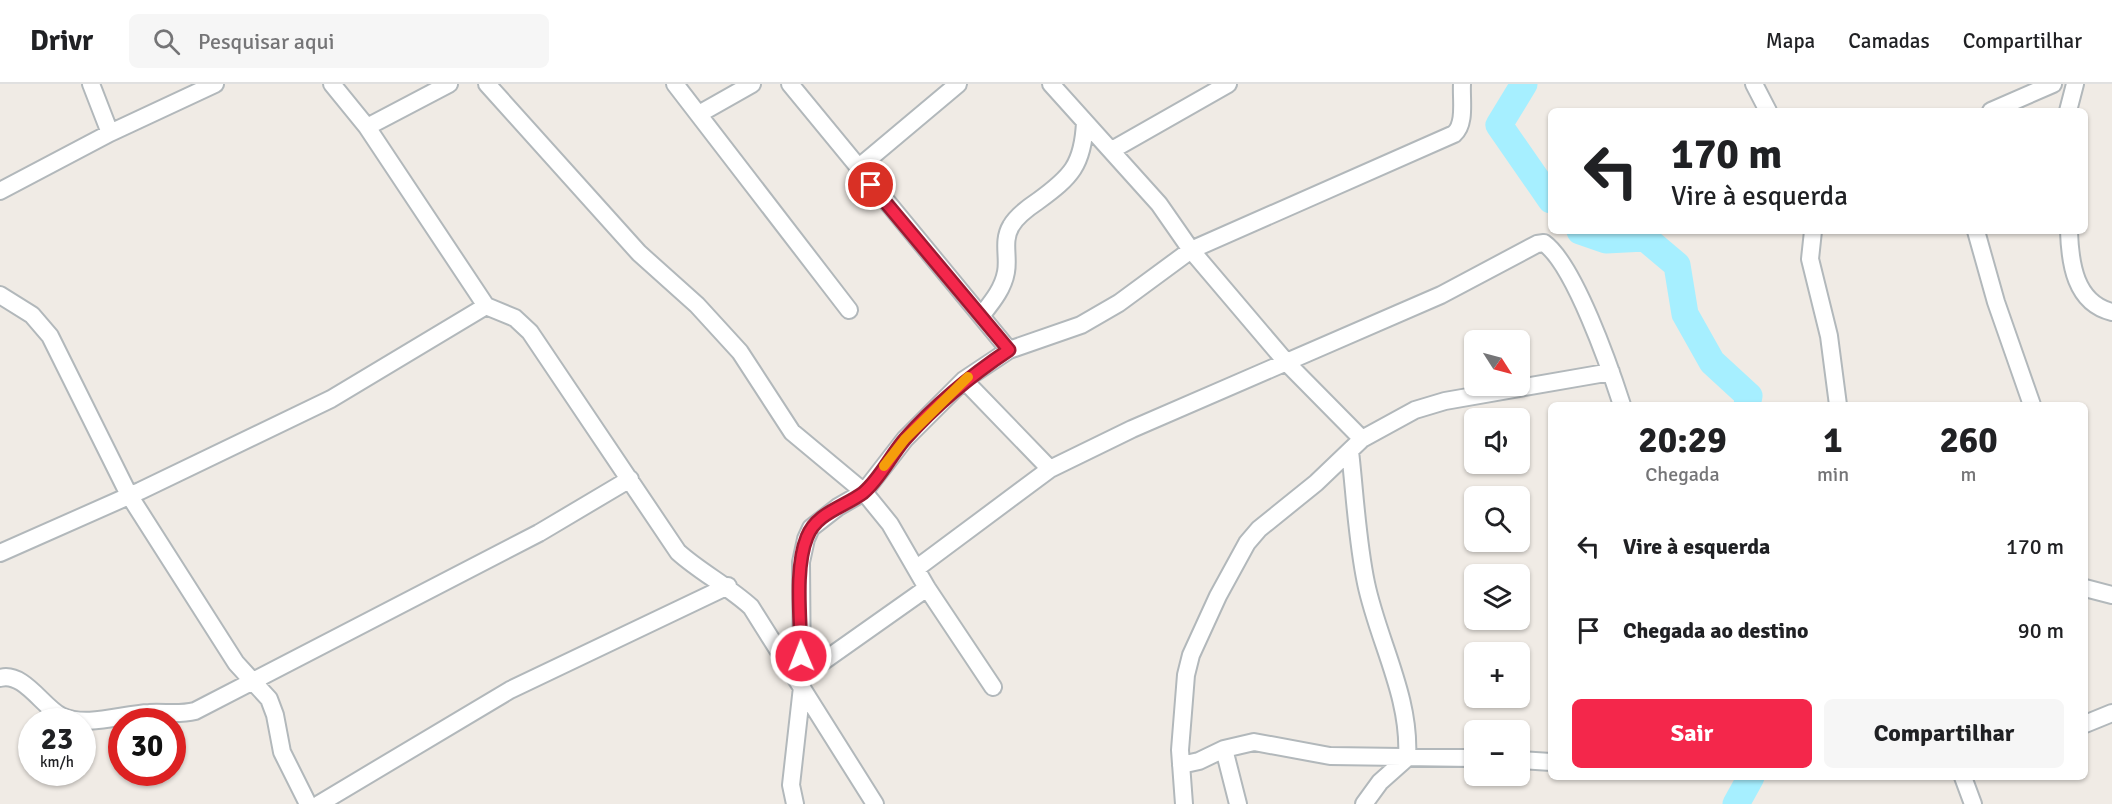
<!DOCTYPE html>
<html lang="pt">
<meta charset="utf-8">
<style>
body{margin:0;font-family:Signika,sans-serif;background:#f6f6f6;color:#202124;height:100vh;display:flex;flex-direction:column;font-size:22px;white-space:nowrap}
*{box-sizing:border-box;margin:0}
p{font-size:20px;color:#757577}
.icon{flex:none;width:33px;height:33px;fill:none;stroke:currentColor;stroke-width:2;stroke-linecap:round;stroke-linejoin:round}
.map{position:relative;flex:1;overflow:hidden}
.sheet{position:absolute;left:1548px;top:318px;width:540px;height:378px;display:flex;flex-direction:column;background:#fff;border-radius:9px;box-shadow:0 2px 4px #0004}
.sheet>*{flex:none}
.top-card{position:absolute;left:1548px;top:24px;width:540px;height:126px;border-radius:9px;box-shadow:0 2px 4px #0004;background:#fff;color:#202124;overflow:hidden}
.needle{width:39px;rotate:126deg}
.controls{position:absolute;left:1464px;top:246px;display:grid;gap:12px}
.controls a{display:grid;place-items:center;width:66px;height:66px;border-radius:9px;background:#fff;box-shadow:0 2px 4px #0004;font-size:30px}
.speed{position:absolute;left:18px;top:624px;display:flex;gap:12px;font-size:30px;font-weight:700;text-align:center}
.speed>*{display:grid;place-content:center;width:78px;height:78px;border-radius:50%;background:#fff;box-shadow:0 2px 4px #0004;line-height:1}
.speed small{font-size:15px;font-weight:400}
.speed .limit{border:9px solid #d22;background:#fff;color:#111}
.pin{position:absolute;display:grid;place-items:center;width:51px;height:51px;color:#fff;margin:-26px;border:3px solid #fff;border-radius:50%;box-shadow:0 2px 6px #0007}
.me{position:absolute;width:66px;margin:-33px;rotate:359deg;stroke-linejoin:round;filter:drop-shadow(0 0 4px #0008)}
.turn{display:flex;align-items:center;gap:21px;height:126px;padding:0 24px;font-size:27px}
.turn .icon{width:78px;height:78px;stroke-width:2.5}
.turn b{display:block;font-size:42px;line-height:51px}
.eta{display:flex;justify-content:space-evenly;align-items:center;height:102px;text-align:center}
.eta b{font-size:36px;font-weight:700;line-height:42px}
.cta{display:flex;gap:12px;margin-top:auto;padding:12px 24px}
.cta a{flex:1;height:69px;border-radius:9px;background:#f4274b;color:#fff;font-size:24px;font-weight:700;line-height:69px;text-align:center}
.cta a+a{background:#f6f6f6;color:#202124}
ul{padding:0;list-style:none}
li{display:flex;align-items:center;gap:18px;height:84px;padding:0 24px}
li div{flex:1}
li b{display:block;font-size:22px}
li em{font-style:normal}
header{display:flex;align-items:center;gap:36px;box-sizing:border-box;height:84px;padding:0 30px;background:#fff;border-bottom:2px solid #e0e0e0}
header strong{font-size:28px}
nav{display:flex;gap:33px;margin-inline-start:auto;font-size:21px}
.search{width:420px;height:54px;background:#f6f6f6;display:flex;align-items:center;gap:15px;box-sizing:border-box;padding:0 21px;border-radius:9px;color:#757577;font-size:22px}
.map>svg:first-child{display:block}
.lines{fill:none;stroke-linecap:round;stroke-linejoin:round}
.river{stroke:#a6efff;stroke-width:27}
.street-casing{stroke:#b2b8bb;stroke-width:20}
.street{stroke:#fff;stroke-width:16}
.route-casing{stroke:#9f1931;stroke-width:15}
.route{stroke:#f4274b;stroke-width:10}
.slow{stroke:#f59e0b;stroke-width:10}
</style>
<header>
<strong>Drivr</strong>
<div class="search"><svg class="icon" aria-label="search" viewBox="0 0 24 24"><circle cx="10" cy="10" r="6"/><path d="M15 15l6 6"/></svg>Pesquisar aqui</div>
<nav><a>Mapa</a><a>Camadas</a><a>Compartilhar</a></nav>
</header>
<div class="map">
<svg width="2112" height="720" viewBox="0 0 2112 720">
<rect width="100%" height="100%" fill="#f0ebe5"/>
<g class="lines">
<!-- river -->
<path class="river" d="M1524,0l-25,41 52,75
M1580,147l26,9 39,-2 32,27 8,49 27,48 37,34 -2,9
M1736,720l15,-27"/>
<defs>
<path id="street" d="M91,0l19,49
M332,0l35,43 119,179 29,12 15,14 148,220c22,20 50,34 73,55l124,197
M487,0l152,169 58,52 43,47 52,80 72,60 26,32 37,64 66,99
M675,0l174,226
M790,0l219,266
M1051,0l108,120 32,46 96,113 75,76
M1754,0l14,27
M1991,27l62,-27
M2068,27l7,-27
M699,30l53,-30
M367,43l82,-43
M1112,66l116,-66
M858,84l100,-84
M0,107l110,-58 105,-49
M1813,147l-3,28 19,77 9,69
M1976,147l20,71 36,103
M2069,147c1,32 6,72 43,81
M0,211l32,20 18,21 79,159 107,168 33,36 6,16 7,37 26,52
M981,232c11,-14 22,-27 25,-44 3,-15 -4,-31 5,-46 5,-9 18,-19 27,-25 33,-24 45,-36 47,-79
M964,296l86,89
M1350,367c5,44 7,89 16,132 12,58 45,114 41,175l-27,24 -16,22
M0,469l140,-62 191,-92 155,-93
M917,484l133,-99 82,-40 309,-134 96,-51 7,-1c30,21 66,125 78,162
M2085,504l27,7
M801,593l126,-89
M0,594c23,-7 43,29 61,38 26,12 61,-2 88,-3 16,-1 30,2 46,-2l344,-178 91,-54
M2085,640l27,-11
M1224,665l14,55
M1520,676l31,2
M1181,681l18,-4 25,-12 30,-7 76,14 144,2
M1963,693l10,27
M319,720l191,-114 218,-104
M795,720l-4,-19 11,-98 -1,-125 5,-23 5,-11 27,-21 26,-15 41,-53 59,-59 45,-30 72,-25 38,-22 72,-53 263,-116c12,-10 7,-35 8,-50
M1184,720l-4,-54 6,-75 5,-20 27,-59 29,-53 12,-14 57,-46 46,-44 53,-29 30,-9 166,-29"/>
</defs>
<!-- street casing -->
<use href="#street" class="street-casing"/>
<!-- street -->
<use href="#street" class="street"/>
</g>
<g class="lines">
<defs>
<path id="route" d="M801,572c0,-35 -7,-87 6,-119 9,-24 37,-30 56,-44 17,-14 28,-38 42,-54 32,-36 65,-63 104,-89l-138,-165"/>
</defs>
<!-- route casing -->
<use href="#route" class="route-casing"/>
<!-- route -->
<use href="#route" class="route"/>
<!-- slow -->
<path class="slow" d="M884,382l21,-27 63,-62"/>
</g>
</svg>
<div class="controls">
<a><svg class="needle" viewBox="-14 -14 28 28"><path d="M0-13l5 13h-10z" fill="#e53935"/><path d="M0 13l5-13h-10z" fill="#757577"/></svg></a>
<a><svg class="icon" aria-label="sound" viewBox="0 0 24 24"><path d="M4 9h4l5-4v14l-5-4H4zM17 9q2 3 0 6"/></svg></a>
<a><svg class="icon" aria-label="search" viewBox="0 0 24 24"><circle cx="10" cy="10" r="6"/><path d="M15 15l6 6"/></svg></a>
<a><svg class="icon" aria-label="layers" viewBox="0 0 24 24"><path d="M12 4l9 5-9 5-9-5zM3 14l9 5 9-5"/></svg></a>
<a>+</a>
<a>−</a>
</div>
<div class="speed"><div>23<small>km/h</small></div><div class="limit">30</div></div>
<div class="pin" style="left:871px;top:101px;background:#d93025"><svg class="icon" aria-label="arrive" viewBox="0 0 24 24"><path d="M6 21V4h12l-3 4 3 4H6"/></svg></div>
<svg class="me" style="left:801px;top:572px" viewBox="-20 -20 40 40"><circle r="17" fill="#f4274b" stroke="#fff" stroke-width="3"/><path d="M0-11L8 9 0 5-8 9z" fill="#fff"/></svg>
<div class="top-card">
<div class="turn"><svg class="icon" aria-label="left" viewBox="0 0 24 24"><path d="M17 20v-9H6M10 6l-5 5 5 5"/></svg><div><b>170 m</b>Vire à esquerda</div></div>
</div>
<section class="sheet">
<div class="eta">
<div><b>20:29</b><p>Chegada</p></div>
<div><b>1</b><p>min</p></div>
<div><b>260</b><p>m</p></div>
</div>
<ul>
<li><svg class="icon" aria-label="left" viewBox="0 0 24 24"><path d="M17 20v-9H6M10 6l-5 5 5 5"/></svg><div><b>Vire à esquerda</b></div><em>170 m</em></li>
<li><svg class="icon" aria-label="arrive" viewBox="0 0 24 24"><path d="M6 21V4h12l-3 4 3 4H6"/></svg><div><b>Chegada ao destino</b></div><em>90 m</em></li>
</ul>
<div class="cta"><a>Sair</a><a>Compartilhar</a></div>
</section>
</div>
